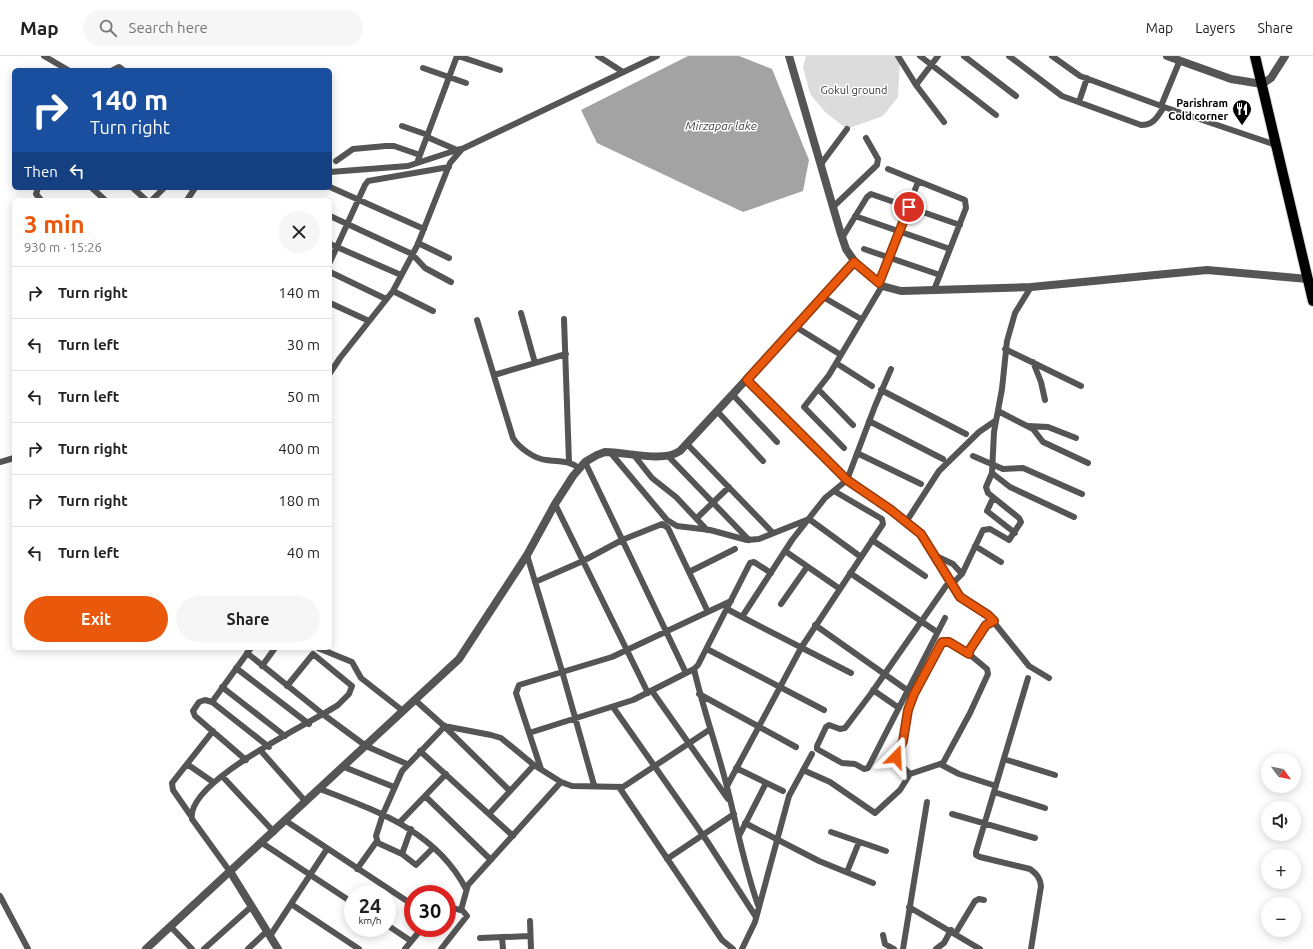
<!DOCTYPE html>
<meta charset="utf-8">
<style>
body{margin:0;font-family:Ubuntu,sans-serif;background:#f6f6f6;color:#222;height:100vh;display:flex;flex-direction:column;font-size:15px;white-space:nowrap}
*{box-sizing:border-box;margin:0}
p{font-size:13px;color:#767676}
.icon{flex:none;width:22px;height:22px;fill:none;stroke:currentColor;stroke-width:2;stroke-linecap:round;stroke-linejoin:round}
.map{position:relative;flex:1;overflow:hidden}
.drawer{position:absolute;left:12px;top:142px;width:320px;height:452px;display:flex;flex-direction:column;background:#fff;border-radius:6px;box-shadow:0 2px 10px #0003}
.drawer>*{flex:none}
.top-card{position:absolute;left:12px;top:12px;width:320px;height:122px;border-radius:6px;box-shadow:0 2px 10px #0003;background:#1a4fa0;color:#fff;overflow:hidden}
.needle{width:26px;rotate:122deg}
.tools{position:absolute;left:1261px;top:697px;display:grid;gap:8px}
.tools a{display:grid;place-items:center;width:40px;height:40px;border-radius:50%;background:#fff;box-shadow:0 2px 10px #0003;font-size:20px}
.speed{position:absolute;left:344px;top:829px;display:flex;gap:8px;font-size:20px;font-weight:700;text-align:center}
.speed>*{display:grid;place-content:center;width:52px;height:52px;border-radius:50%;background:#fff;box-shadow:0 2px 10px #0003;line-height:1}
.speed small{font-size:10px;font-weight:400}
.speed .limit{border:6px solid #d22;background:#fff;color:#111}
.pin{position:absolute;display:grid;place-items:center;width:34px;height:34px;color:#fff;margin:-17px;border:2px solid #fff;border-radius:50%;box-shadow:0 1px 4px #0007}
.me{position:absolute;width:44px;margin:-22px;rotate:21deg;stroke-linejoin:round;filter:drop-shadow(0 0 3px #0008)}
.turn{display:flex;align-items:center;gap:14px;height:84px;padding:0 12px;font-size:18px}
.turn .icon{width:52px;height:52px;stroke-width:2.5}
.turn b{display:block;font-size:28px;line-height:34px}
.then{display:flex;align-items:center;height:38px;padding:0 12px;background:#0003;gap:8px;font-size:15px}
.round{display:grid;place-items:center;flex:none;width:42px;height:42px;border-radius:21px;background:#f6f6f6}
.overview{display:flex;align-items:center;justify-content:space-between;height:68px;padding:0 12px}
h1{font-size:24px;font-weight:700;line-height:30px;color:#ea580c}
.button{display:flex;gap:8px;margin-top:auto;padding:8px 12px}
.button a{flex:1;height:46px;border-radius:24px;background:#ea580c;color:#fff;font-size:16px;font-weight:700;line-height:46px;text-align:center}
.button a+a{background:#f6f6f6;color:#222}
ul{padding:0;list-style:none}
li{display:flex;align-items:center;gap:12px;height:52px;padding:0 12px;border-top:1px solid #e0e0e0}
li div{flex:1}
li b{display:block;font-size:15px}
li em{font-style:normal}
header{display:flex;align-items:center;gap:24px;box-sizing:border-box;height:56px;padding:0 20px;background:#fff;border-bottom:1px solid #e0e0e0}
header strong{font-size:19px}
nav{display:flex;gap:22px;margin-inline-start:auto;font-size:14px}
.search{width:280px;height:36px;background:#f6f6f6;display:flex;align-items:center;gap:10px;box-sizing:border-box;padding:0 14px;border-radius:22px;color:#767676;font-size:15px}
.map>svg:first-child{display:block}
.green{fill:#dcdcdc}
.water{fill:#a3a3a3}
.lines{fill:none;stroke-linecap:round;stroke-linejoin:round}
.primary-casing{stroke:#dbdbdb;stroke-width:12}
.minor{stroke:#555;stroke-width:6}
.tertiary{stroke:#555;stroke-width:8}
.primary{stroke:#000;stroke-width:10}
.route-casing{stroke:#983908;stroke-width:10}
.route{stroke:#ea580c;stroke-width:7}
.labels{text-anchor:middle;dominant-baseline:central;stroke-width:3;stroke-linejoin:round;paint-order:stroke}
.park-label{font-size:11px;fill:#333;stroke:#fff}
.poi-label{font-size:11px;font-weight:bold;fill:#000;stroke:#fff;text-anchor:end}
.water-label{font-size:12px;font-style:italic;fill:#444;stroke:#fff}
</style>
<header>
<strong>Map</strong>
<div class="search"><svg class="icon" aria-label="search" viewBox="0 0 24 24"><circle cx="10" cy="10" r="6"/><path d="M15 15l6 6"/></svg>Search here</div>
<nav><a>Map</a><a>Layers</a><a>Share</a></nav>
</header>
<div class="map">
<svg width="1313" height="893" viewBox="0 0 1313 893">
<rect width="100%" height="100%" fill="#fff"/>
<!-- green -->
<path class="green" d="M806,0h91l3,4 -2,37 -15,19 -36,13 -22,-17 -15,-18 -7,-27z"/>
<!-- water -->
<path class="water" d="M688,0h51l33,13 37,91 -6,31 -60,21 -146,-69 -16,-33z"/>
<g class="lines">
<defs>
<path id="primary" d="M1255,0l58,245"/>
</defs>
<!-- primary casing -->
<use href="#primary" class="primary-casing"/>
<!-- minor -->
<path class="minor" d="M44,0l24,14
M458,0l42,14
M598,0l25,16
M898,0l18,29
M920,0l76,59
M938,0l-22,29 28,37
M964,0l52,40
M1009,0l53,40 79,29c13,0 16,-8 23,-18
M1052,0l28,20 84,31 112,38
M423,12l43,15
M113,14l6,-3 4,3
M1079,46l8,-24
M1161,50l19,-46
M402,70l26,9
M427,81l30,13
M336,105l17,-12 33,-3h8l26,9
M417,107l40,-107
M821,108l26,-35
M888,113l77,31 1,8 -32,82
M330,116l78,-6 52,-17
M330,131l94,42
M38,132l-2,6 5,6
M92,132l13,12
M133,132l13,12
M152,144l12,-12
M187,144l8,-12
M833,151l44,-42 1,-6 -12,-21
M330,160l82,38 13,14 26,14
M855,160l95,33
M842,182l25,-41 4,-3 89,31
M418,187l31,15
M330,188l71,31
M864,193l76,26
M330,206l35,-77 3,-4 81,-14
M330,216l56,27
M879,227l39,-101
M393,235l40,20
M823,241l38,22
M330,247l39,18
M521,257l14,50
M564,263l5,143
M477,264l36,118c6,10 22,21 33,22 12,2 23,0 33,8
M796,271l45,28
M1005,293l76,37
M1033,306l8,20 4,18
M836,307l36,23
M330,317l10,-15 53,-67 24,-45 33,-83 12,-14 195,-93
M494,319l72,-21
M747,324l100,100 44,30 30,24 39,63 28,18 41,51 20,12
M818,333l35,36
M881,334l85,44
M733,339l44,47
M717,355l46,50
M998,355l35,18 10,13 45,21
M869,365l74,38
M1028,370l20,1 28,11
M687,388l86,89
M844,392l-40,-41 25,-32 53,-89
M610,396l57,68 10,6 33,4 37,10 12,-1 50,-20 52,38
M857,397l64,31
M633,398l19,24 24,19 31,33
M973,400l30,13 20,-1 59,26
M669,401l80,83
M0,406l14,-4
M585,406l101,211
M992,417l18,14 64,30
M993,442l-6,13 28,22
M555,448l93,189
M697,462l32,-31
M906,466l33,-51 40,-39 16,-11
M872,484l53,36
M975,490l26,16
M785,495l55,38
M527,499l35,116 32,114
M934,499l19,9 9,10
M689,516l46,-23
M850,517l87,59
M535,526l48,-21 39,-21 40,-16 6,4 40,84
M952,528l10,-10 21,-44 7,-1 19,11 12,-18 -2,-4 -31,-25 -2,-6 6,-14 2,-41 8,-43 5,-48 8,-28 16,-26
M781,548l26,-37
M727,553l15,8
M945,562l-77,150 -4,1 -9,-5 -13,-1 -25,-14v-3l9,-19 3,-2 11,4 5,-1 25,-33 76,-109
M815,569l92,65
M318,592l34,14 9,16 42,33
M707,593l117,61
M247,597l77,62 42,31 41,18
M262,610l13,-18
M236,612l73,56
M694,613c9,40 23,78 33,118 10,39 17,79 31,118
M851,617l-109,-56 50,-77 33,-42 22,-18 28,-74 16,-37
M1028,622l-52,174v3l4,2 50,12c7,5 10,9 11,17l-10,63
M222,631l63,49
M873,634l26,18
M652,635l76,108
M699,638l97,53
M415,644l29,26 47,9 10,3 33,27 27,17 11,4 51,1 86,-57
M212,646l39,-54
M613,651l94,134 49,76
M446,672l64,63
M529,677l104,-33 61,-31 4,-4 52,-102 4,-1 17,11
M261,695l45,51
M420,695l93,85
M1004,703l51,16
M246,704l-51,-44 -2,-5 6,-9 6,-2 7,2 57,45
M187,708l26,18
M940,708l19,10 37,12
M344,711l50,20
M736,712l47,23
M541,713l-25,-76 3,-8 93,-28 119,-56
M803,714l27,12 45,31 25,-23 10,-16 33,-11 27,-50 18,-39 -1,-5 -18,-15v-3l17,-26 8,-4
M910,718l-12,-12 -2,-5 7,-16 5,-31 6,-16 28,-52h7l20,12
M222,720l52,56
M727,730l74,-138 82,-124 -1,-5 -48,-28
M619,731l103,153 11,9
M320,733c57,22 116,42 146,100
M994,736l51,16
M425,740l66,64
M489,758l45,-49
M952,758l83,24
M191,760l-18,-26 -1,-7 41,-52
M286,765l127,84
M400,766l46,-48
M745,767l74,38 54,22
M831,776l55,19
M739,780l27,-53
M262,787l91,60
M433,792l-17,17 -14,-11 -24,-11 -2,-7 7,-22 19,-43 43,-45
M402,798l9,-25
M667,803l67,-45
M357,813l20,-28
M847,816l12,-30
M231,817l-39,-54c-6,-38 116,-94 146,-114l11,-11 3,-8 -39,-32 -26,32
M0,840l28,53
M291,848l68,45
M909,851l71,42
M461,854l7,-25 93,-103
M530,865l1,28
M387,869l24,16
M171,871l21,22
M955,878l20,-33 4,-2 5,1
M883,879l2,9 9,5
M270,880l57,-87
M502,881l1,12
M480,882l50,-2
M204,893l48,-43
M248,893l19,-18
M405,893l17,-21
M441,893l26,-33 -4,-5 -16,-5
M742,893l13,-27 34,-126 23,-42
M903,893l24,-147
M936,893l8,-6 7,-13"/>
<!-- tertiary -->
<path class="tertiary" d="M1167,0l64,23 31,5 9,-6 14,-22
M855,206l27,24 19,5 130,-4 176,-17 101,9
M231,817l47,76
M146,893l313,-290 68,-104 28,-51 18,-28 12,-14 12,-7 8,-3c22,0 57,11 75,-1l175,-189 -9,-13 -6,-18 -51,-175"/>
<!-- primary -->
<use href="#primary" class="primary"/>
</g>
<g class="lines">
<defs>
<path id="route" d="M896,701l7,-16 5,-31 6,-16 28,-52h7l20,12v-3l17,-26 8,-4 -6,-6 -28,-18 -39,-63 -30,-24 -44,-30 -100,-100 107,-118 25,21 30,-76"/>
</defs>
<!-- route casing -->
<use href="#route" class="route-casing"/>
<!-- route -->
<use href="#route" class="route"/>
</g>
<!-- icons -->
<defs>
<symbol id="restaurant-pin" viewBox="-11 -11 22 30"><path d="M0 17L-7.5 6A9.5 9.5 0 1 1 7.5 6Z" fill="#000" stroke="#fff"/><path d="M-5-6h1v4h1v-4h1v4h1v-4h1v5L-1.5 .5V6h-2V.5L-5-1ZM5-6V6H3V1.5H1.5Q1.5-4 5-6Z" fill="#fff"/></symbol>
</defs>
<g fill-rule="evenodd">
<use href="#restaurant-pin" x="1231" y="42" width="22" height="30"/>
</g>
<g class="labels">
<!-- park labels -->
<g class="park-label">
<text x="854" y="34">Gokul ground</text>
</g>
<!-- poi labels -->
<g class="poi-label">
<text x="1228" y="47">Parishram<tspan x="1228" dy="13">Cold corner</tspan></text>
</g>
<!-- water labels -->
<g class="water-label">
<text x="721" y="69">Mirzapar lake</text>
</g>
</g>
</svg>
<div class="tools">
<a><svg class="needle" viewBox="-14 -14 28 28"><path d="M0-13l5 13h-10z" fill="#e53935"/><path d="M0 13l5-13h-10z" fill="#767676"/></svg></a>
<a><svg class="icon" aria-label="sound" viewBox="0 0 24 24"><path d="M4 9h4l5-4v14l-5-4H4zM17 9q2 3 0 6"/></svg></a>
<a>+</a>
<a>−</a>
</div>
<div class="speed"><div>24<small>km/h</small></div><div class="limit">30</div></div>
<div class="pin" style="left:909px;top:151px;background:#d93025"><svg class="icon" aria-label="arrive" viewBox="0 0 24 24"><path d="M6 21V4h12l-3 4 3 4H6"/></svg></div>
<svg class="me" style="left:896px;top:701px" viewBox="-20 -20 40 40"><path d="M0-17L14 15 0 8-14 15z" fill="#ea580c" stroke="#fff" stroke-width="4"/></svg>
<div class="top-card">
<div class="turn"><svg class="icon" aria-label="right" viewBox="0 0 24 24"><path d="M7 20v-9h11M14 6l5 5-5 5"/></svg><div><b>140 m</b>Turn right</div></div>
<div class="then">Then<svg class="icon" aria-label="left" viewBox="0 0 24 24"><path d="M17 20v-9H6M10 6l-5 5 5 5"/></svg></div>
</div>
<section class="drawer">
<div class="overview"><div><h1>3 min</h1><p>930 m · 15:26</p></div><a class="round"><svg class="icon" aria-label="close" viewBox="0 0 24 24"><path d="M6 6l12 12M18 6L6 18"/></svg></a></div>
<ul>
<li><svg class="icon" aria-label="right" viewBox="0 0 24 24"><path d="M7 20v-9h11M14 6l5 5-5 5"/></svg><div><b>Turn right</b></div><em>140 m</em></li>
<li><svg class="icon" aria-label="left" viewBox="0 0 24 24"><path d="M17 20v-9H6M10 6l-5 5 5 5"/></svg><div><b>Turn left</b></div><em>30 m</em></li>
<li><svg class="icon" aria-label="left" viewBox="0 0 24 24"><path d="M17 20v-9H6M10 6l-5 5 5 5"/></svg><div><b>Turn left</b></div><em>50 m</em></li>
<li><svg class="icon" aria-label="right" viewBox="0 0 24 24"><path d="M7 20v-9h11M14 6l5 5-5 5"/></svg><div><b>Turn right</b></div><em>400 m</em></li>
<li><svg class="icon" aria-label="right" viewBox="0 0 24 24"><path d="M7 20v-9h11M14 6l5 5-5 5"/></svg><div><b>Turn right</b></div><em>180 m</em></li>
<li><svg class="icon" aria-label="left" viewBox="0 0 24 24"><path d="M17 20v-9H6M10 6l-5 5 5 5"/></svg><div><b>Turn left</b></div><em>40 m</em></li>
</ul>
<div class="button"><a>Exit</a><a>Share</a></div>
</section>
</div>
